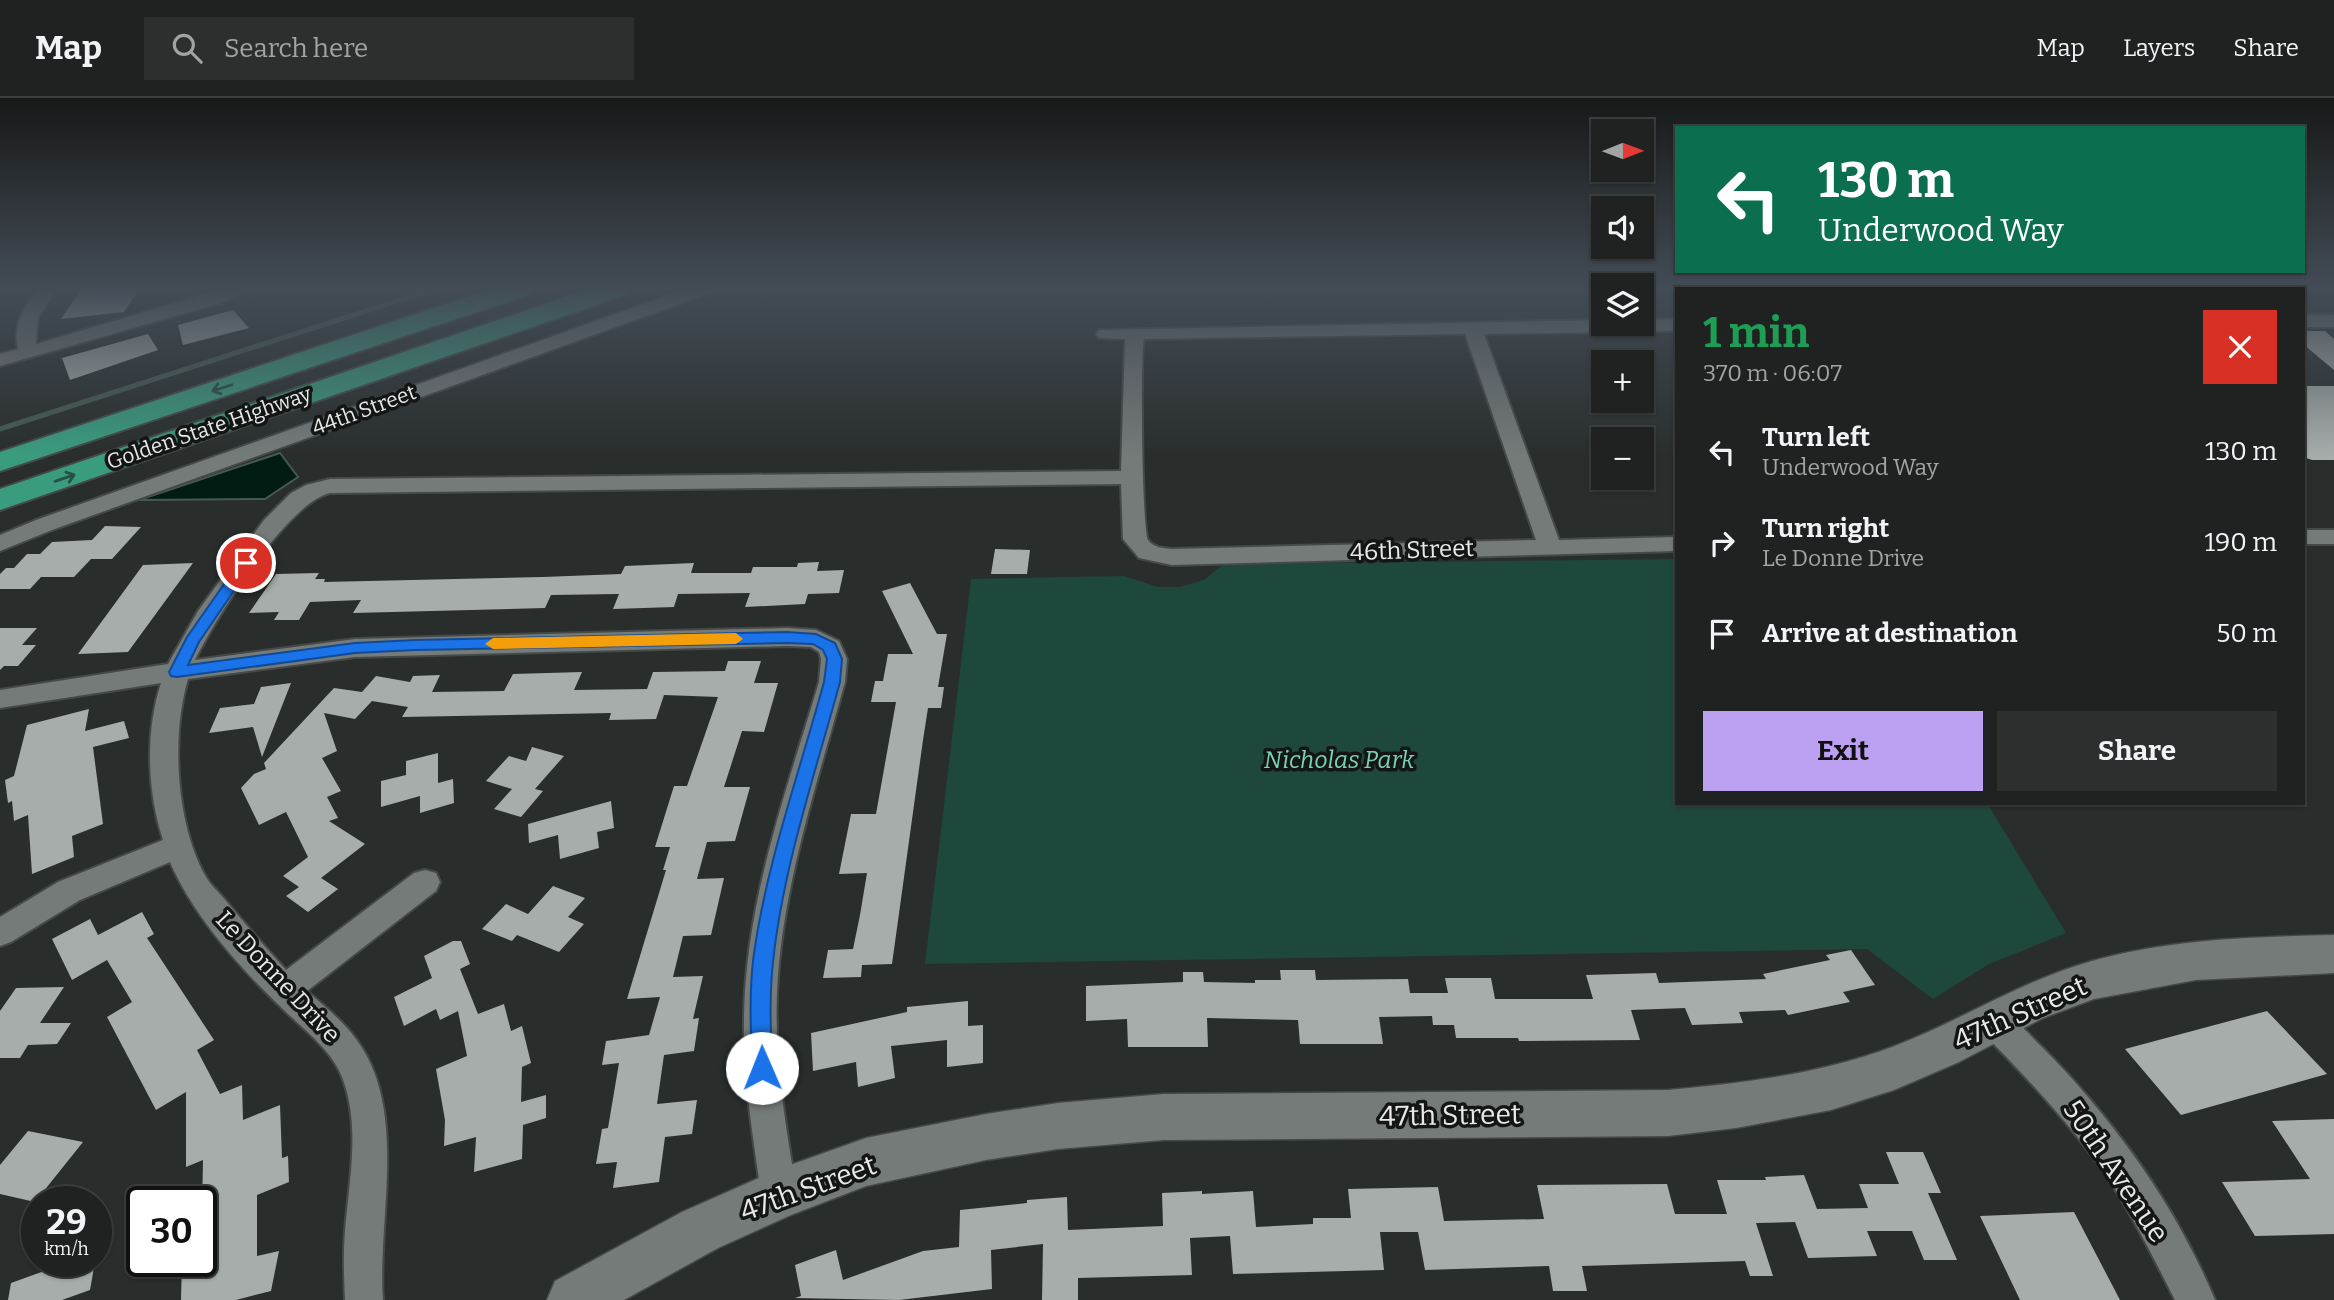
<!DOCTYPE html>
<meta charset="utf-8">
<style>
body{margin:0;font-family:Bitter,serif;background:#2c2f2e;color:#f1f3f6;height:100vh;display:flex;flex-direction:column;font-size:26px;white-space:nowrap}
*{box-sizing:border-box;margin:0}
p{font-size:23px;color:#a1a4a5}
.icon{flex:none;width:38px;height:38px;fill:none;stroke:currentColor;stroke-width:2;stroke-linecap:round;stroke-linejoin:round}
.map{position:relative;flex:1;overflow:hidden}
.details{position:absolute;left:1675px;top:189px;width:630px;height:518px;display:flex;flex-direction:column;background:#1f2221;border-radius:0px;box-shadow:0 2px 5px #0004,0 0 0 2px #3c3f3f}
.details>*{flex:none}
.hud{position:absolute;left:1675px;top:28px;width:630px;height:147px;border-radius:0px;box-shadow:0 2px 5px #0004,0 0 0 2px #3c3f3f;background:#0b6e4f;color:#fff;overflow:hidden}
.needle{width:46px;rotate:89deg}
.controls{position:absolute;left:1591px;top:21px;display:grid;gap:14px}
.controls a{display:grid;place-items:center;width:63px;height:63px;border-radius:0px;background:#1f2221;box-shadow:0 2px 5px #0004,0 0 0 2px #3c3f3f;font-size:35px}
.speed{position:absolute;left:21px;top:1088px;display:flex;gap:14px;font-size:35px;font-weight:700;text-align:center}
.speed>*{display:grid;place-content:center;width:91px;height:91px;border-radius:50%;background:#1f2221;box-shadow:0 2px 5px #0004,0 0 0 2px #3c3f3f;line-height:1}
.speed small{font-size:18px;font-weight:400}
.speed .limit{border:4px solid #111;border-radius:10px;background:#fff;color:#111}
.pin{position:absolute;display:grid;place-items:center;width:60px;height:60px;color:#fff;margin:-30px;border:4px solid #fff;border-radius:50%;box-shadow:0 2px 7px #0007}
.me{position:absolute;width:77px;margin:-38px;rotate:359deg;stroke-linejoin:round;filter:drop-shadow(0 0 5px #0008)}
.turn{display:flex;align-items:center;gap:24px;height:147px;padding:0 28px;font-size:32px}
.turn .icon{width:91px;height:91px;stroke-width:2.5}
.turn b{display:block;font-size:49px;line-height:60px}
.round{display:grid;place-items:center;flex:none;width:74px;height:74px;border-radius:0px;background:#2c2f2e}
.summary{display:flex;align-items:center;justify-content:space-between;height:119px;padding:0 28px}
h1{font-size:42px;font-weight:700;line-height:52px;color:#1e9e55}
.action{display:flex;gap:14px;margin-top:auto;padding:14px 28px}
.action a{flex:1;height:80px;border-radius:0px;background:#bca0f2;color:#111;font-size:28px;font-weight:700;line-height:80px;text-align:center}
.action a+a{background:#2c2f2e;color:#f1f3f6}
ul{padding:0;list-style:none}
li{display:flex;align-items:center;gap:21px;height:91px;padding:0 28px}
li div{flex:1}
li b{display:block;font-size:26px}
li em{font-style:normal}
header{display:flex;align-items:center;gap:42px;box-sizing:border-box;height:98px;padding:0 35px;background:#1f2221;border-bottom:2px solid #3c3f3f}
header strong{font-size:33px}
nav{display:flex;gap:38px;margin-inline-start:auto;font-size:24px}
.search{width:490px;height:63px;background:#2c2f2e;display:flex;align-items:center;gap:18px;box-sizing:border-box;padding:0 24px;border-radius:0px;color:#a1a4a5;font-size:26px}
.map>svg:first-child{display:block}
.green{fill:#1e483b}
.water{fill:#001c13;stroke:#455a53;stroke-width:2}
.lines{fill:none;stroke-linecap:round;stroke-linejoin:round}
.stream{stroke:#455a53;stroke-width:5}
.building{fill:#a7adab}
.street-casing{stroke:#454948;stroke-width:4}
.secondary-casing{stroke:#454948;stroke-width:3}
.highway-casing{stroke:#454948;stroke-width:4}
.street{fill:#757b79;fill-rule:evenodd}
.secondary{fill:#757b79;fill-rule:evenodd}
.highway{fill:#3a9c7f;fill-rule:evenodd}
.oneway{stroke:#255245}
.route{fill:#1a73e8;stroke:#114b97;stroke-width:2}
.slow{fill:#f59e0b}
.labels{text-anchor:middle;dominant-baseline:central;stroke-width:7;stroke-linejoin:round;paint-order:stroke}
.far-street-label{font-size:21px;fill:#e6e9e8;stroke:#141615}
.street-label{font-size:24px;fill:#e6e9e8;stroke:#141615}
.park-label{font-size:24px;font-style:italic;fill:#78d3b5;stroke:#141615}
.near-street-label{font-size:28px;fill:#e6e9e8;stroke:#141615}
</style>
<header>
<strong>Map</strong>
<div class="search"><svg class="icon" aria-label="search" viewBox="0 0 24 24"><circle cx="10" cy="10" r="6"/><path d="M15 15l6 6"/></svg>Search here</div>
<nav><a>Map</a><a>Layers</a><a>Share</a></nav>
</header>
<div class="map">
<svg width="2334" height="1202" viewBox="0 0 2334 1202">
<rect width="100%" height="100%" fill="#292e2c"/>
<!-- green -->
<path class="green" d="M1676,461v244h311l79,130 -77,31 -56,35 -66,-50 -942,15 46,-385 153,-3 34,11h22l24,-7 20,-16z"/>
<!-- water -->
<path class="water" d="M280,355l18,24 -33,22 -126,1z"/>
<g class="lines">
<!-- stream -->
<path class="stream" d="M0,331l434,-140"/>
</g>
<!-- building -->
<path class="building" d="M97,191h42l-15,23 -63,7 19,-28z
M233,212l16,18 -66,17 -5,-20z
M2303,233h22l9,8v31l-31,-26z
M148,236l10,16 -88,30 -8,-22z
M2303,288h31v74h-22l-9,-3z
M105,428l36,1 -29,32h-21l-17,18h-33l-11,12h-30v-15l6,-6h8l13,-14h13l12,-12 40,-2z
M995,451l35,1 -3,24h-36z
M819,464l-2,9 27,-1 -5,23 -31,1 -3,10 -60,3 5,-14 -72,1 -4,13 -61,2 6,-15 -68,1 -6,13 -192,5 8,-13 -51,2 -11,18h-25l5,-8 -30,1 27,-39 43,-1 -4,6h10l-1,3 219,-5 78,-3 4,-8 69,-3 -3,10h60l2,-6h44l1,-4z
M193,465l-65,89 -50,2 65,-89z
M910,485l27,51h10l-9,53h6l-3,21h-13l-5,32 -31,224 -30,1 -1,12 -38,1 5,-28 25,-1 7,-34 7,-42 -28,1 12,-60h25l20,-112h-25l4,-21h8l5,-27h25l-31,-63z
M0,530h37l-15,17h14l-18,21h-14l-4,4z
M728,563h33l-7,22h24l-14,49 -22,-1 -18,56h26l-15,54 -28,1 -10,37 27,-1 -13,57 -28,1 -10,41 30,-1 -10,43 6,-1 -5,33 -30,4 -7,49 40,-4 -5,34 -27,3 -6,45 -46,6 4,-26 -21,2 6,-35 6,-1 11,-65 -17,2 4,-24 43,-6 11,-38 -33,2 39,-129h-3l7,-23h-15l19,-61h13l31,-89 -54,-2 -8,24 -47,1 2,-7 -209,4 6,-10 -36,-6 -17,18 -31,-6 13,38 -15,7 19,33 -14,6 11,21 -9,3 36,23 -44,34 17,11 -30,23 -22,-16 13,-9 -16,-11 25,-19 -22,-45 -27,13 -18,-37 13,-14 12,-5 -2,-6 70,-75 28,4 14,-16 34,6 3,-6 27,-1 -8,17 72,-1 9,-17 69,-2 -8,18 73,-1 6,-17 72,-1z
M291,585l-29,74 -9,-30 -44,6 11,-25 34,-4 7,-17z
M89,611l-4,22 39,-10 5,17 -36,9 10,77 -31,12 2,21 -42,17 -4,-59 -14,6 -2,-20 -4,2 -3,-23 9,-4 13,-51z
M532,649l32,9 -29,33 8,2 -22,26 -27,-8 18,-20 -26,-8 23,-25 17,5z
M438,655v30l15,-4 1,24 -34,10v-17l-39,11v-26l25,-6v-14z
M611,703l3,27 -17,4 2,16 -39,11 -2,-24 -29,8 -1,-19z
M553,788l32,12 -17,19 16,7 -25,28 -42,-17 -5,6 -30,-12 24,-25 22,10z
M142,814l12,22 -7,4 67,102 -17,10 23,44 22,-9 1,35 37,-15 2,53 6,-2 1,26 -32,13v61l22,-5 -8,40 -35,9h-55l1,-38h19l2,-102 -17,7v-75l-30,18 -49,-93 25,-15 -25,-42 -35,20 -20,-41 38,-20 8,16z
M453,843h8l9,23 -10,5 18,45 26,-10 7,27 11,-5 9,37 -9,4 -1,35 25,-7v23l-23,7 -1,34 -48,13 2,-35 -32,9 1,-26 -9,-51 31,-13 -9,-45 -18,9 -4,-11 -32,17 -10,-29 38,-19 -8,-22z
M1851,852l24,35 -32,7 7,10 -62,13 -3,-5 -46,2 4,11 -51,2 -7,-17 -54,2 9,30 -121,1 -1,-3h-62l-2,-13h-21l-1,-9 -53,1 4,27h-83l-2,-24 -91,-2 1,29h-80l-1,-28 -41,2v-35l97,-4v-10h20l1,10 51,1v-3h26l-1,-10h35l1,10 92,-1 2,14h38l-3,-15h46l4,21h98l-7,-24 70,-2 3,10 107,-4 -3,-5 67,-14 -4,-5z
M64,889l-24,36h31l-14,21 -29,1 -8,13h-20v-47l16,-23z
M968,903v25l15,-1v38l-36,4v-27l-56,6 4,32 -37,9 -2,-25 -43,9 -2,-38 96,-21v-5z
M2267,913l60,63 -146,41 -56,-66z
M2334,1021v115l-79,2 -33,-54 88,-3 -38,-58z
M28,1033l55,11 -48,60 -35,-8v-29z
M1886,1054h37l18,41h-13l29,67h-33l-12,-29h-45l10,25 -69,2 -13,-36 -39,1 17,53h-23l-5,-15 -163,5 5,25h-34l-4,-25 -124,4 -7,-38h-38l4,38 -151,4 -3,-38 -40,2 2,37 -114,3v22h-36l1,-56 -52,6 1,39 -93,11 -104,-2 6,-2 -6,-31 41,-15 7,30 80,-29 36,-4 1,-37 67,-7v-3l40,-3 1,33 95,-4 -1,-33 40,-2v3l51,-3 3,36 57,-3v-6h38l-3,-29 90,-2 6,34 100,-2 -7,-34 130,-1 8,30h52l-10,-34h49l-1,-3 39,-2 13,34 51,-1 -9,-24h40z
M2074,1114l46,88h-100l-40,-84z
M48,1164h47l-5,28 -28,10h-54l3,-17 36,-13z"/>
<g class="lines">
<defs>
<path id="street" d="M38,191h19l-19,29 -2,26 187,-55h25l-24,13 -224,64v-12l18,-5c-6,-24 6,-42 20,-60z
M686,191h27l-3,4 -658,237 -52,21v-16l36,-15z
M2303,217h31v12h-31z
M1676,221v12l-192,3 75,206 117,-3v14l-504,14 -33,-7 -16,-19 -2,-55 -791,9c-43,10 -115,126 -135,167l160,-21 432,-11 29,2 23,11 8,18 -2,23c-28,102 -63,204 -68,311 -3,68 9,135 20,201l-5,13 -13,5 -13,-5 -5,-13c-8,-58 -18,-116 -17,-175 1,-116 42,-227 75,-337l2,-23 -2,-7 -8,-5 -24,-1 -432,11 -167,22c-17,57 -12,146 18,198 5,9 14,16 20,24 20,24 40,47 60,69l128,-97 11,-3 11,3 4,9 -4,9 -129,100c17,15 36,30 49,48 53,71 21,179 27,261h-38c-1,-23 -2,-46 0,-69 4,-50 16,-106 -3,-154 -11,-28 -39,-48 -59,-68 -43,-41 -89,-92 -113,-147l-90,38 -69,42 -11,4v-29l58,-35 105,-42c-16,-49 -18,-108 -2,-157l-161,25v-18l168,-26 30,-53 66,-91 27,-27 15,-8 24,-6 791,-8 4,-132 -26,-1 -3,-4 3,-4 504,-10v4h39v-4zM1465,236l71,206 -364,9c-9,-1 -18,-1 -24,-9 -6,-11 -8,-183 -4,-201z
M2303,432h31v14h-31z
M1994,909c20,8 34,27 49,41 71,72 133,158 172,252h-40c-22,-43 -43,-86 -70,-126 -36,-52 -79,-97 -123,-142l-4,-10 4,-10z"/>
<path id="secondary" d="M2334,837v38l-138,7 -102,19 -51,19 -84,44 -65,28 -63,20 -95,18 -68,8 -504,4 -106,9 -72,11 -120,26 -75,29 -73,33 -94,52h-77l8,-19 127,-69 97,-43 87,-31 120,-24 72,-11 106,-9 504,-4c76,-7 152,-16 224,-43 69,-26 126,-65 200,-86 78,-22 161,-24 242,-26z"/>
<path id="highway" d="M492,191h40l-4,6 -528,176v-19z
M590,191h39l-4,6 -625,215v-21z"/>
</defs>
<!-- street casing -->
<use href="#street" class="street-casing"/>
<!-- secondary casing -->
<use href="#secondary" class="secondary-casing"/>
<!-- highway casing -->
<use href="#highway" class="highway-casing"/>
<!-- street -->
<use href="#street" class="street"/>
<!-- secondary -->
<use href="#secondary" class="secondary"/>
<!-- highway -->
<use href="#highway" class="highway"/>
</g>
<!-- one-way arrows -->
<defs><path id="oneway-shaft" d="M-6 0H5M1.5-3L5.5 0L1.5 3" fill="none" stroke-width="1.6" stroke-linecap="round" stroke-linejoin="round" transform="scale(1.75)"/></defs>
<g class="oneway">
<use href="#oneway-shaft" transform="translate(222 290) rotate(162)"/>
<use href="#oneway-shaft" transform="translate(65 380) rotate(-19)"/>
</g>
<!-- sky -->
<linearGradient id="sky" x2="0" y2="1"><stop stop-color="#171918"/><stop offset="0.53" stop-color="#434c56"/><stop offset="1" stop-color="#434c56" stop-opacity="0"/></linearGradient>
<rect width="2334" height="359" fill="url(#sky)"/>
<!-- route -->
<path class="route" d="M246,460l7,5 -54,79 -11,23 167,-22 60,-3 372,-8 29,2 19,9 7,16 -2,23c-25,92 -57,185 -67,280 -4,35 -2,71 -1,106l-3,7 -7,3 -7,-3 -3,-7c-1,-35 -3,-71 1,-107 12,-94 46,-187 71,-279l3,-23 -4,-9 -10,-6 -26,-1 -372,7 -60,3 -178,24 -6,-1 -2,-4 18,-35 54,-77z"/>
<!-- slow -->
<path class="slow" d="M736,535l7,6 -7,5 -243,5 -8,-5 8,-6z"/>
<g class="labels">
<!-- far-street labels -->
<g class="far-street-label">
<text transform="translate(364 312) rotate(-20)">44th Street</text>
<text transform="translate(209 330) rotate(-19)">Golden State Highway</text>
</g>
<!-- street labels -->
<g class="street-label">
<text transform="translate(1412 452) rotate(-2)">46th Street</text>
<text transform="translate(278 879) rotate(47)">Le Donne Drive</text>
</g>
<!-- park labels -->
<g class="park-label">
<text x="1339" y="662">Nicholas Park</text>
</g>
<!-- near-street labels -->
<g class="near-street-label">
<text transform="translate(2020 915) rotate(-24)">47th Street</text>
<text transform="translate(1450 1017) rotate(-1)">47th Street</text>
<text transform="translate(2116 1073) rotate(56)">50th Avenue</text>
<text transform="translate(808 1090) rotate(-20)">47th Street</text>
</g>
</g>
</svg>
<div class="controls">
<a><svg class="needle" viewBox="-14 -14 28 28"><path d="M0-13l5 13h-10z" fill="#e53935"/><path d="M0 13l5-13h-10z" fill="#a1a4a5"/></svg></a>
<a><svg class="icon" aria-label="sound" viewBox="0 0 24 24"><path d="M4 9h4l5-4v14l-5-4H4zM17 9q2 3 0 6"/></svg></a>
<a><svg class="icon" aria-label="layers" viewBox="0 0 24 24"><path d="M12 4l9 5-9 5-9-5zM3 14l9 5 9-5"/></svg></a>
<a>+</a>
<a>−</a>
</div>
<div class="speed"><div>29<small>km/h</small></div><div class="limit">30</div></div>
<div class="pin" style="left:246px;top:465px;background:#d93025"><svg class="icon" aria-label="arrive" viewBox="0 0 24 24"><path d="M6 21V4h12l-3 4 3 4H6"/></svg></div>
<svg class="me" style="left:762px;top:970px" viewBox="-20 -20 40 40"><circle r="19" fill="#fff"/><path d="M0-13L10 11 0 6-10 11z" fill="#1a73e8"/></svg>
<div class="hud">
<div class="turn"><svg class="icon" aria-label="left" viewBox="0 0 24 24"><path d="M17 20v-9H6M10 6l-5 5 5 5"/></svg><div><b>130 m</b>Underwood Way</div></div>
</div>
<section class="details">
<div class="summary"><div><h1>1 min</h1><p>370 m · 06:07</p></div><a class="round" style="background:#d93025;color:#fff"><svg class="icon" aria-label="close" viewBox="0 0 24 24"><path d="M6 6l12 12M18 6L6 18"/></svg></a></div>
<ul>
<li><svg class="icon" aria-label="left" viewBox="0 0 24 24"><path d="M17 20v-9H6M10 6l-5 5 5 5"/></svg><div><b>Turn left</b><p>Underwood Way</p></div><em>130 m</em></li>
<li><svg class="icon" aria-label="right" viewBox="0 0 24 24"><path d="M7 20v-9h11M14 6l5 5-5 5"/></svg><div><b>Turn right</b><p>Le Donne Drive</p></div><em>190 m</em></li>
<li><svg class="icon" aria-label="arrive" viewBox="0 0 24 24"><path d="M6 21V4h12l-3 4 3 4H6"/></svg><div><b>Arrive at destination</b></div><em>50 m</em></li>
</ul>
<div class="action"><a>Exit</a><a>Share</a></div>
</section>
</div>
